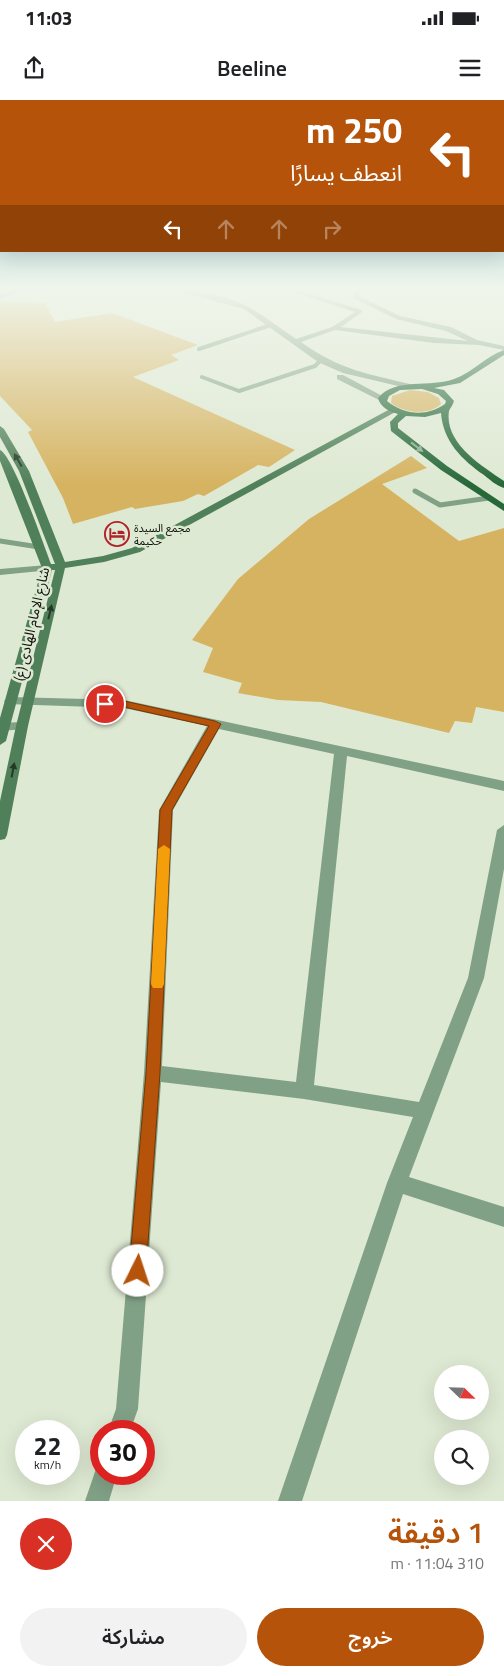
<!DOCTYPE html>
<html lang="ar">
<meta charset="utf-8">
<style>
body{margin:0;font-family:"Titillium Web","Noto Sans Arabic",sans-serif;background:#f2f2f2;color:#202124;direction:rtl;height:100vh;display:flex;flex-direction:column;font-size:19px;white-space:nowrap}
*{box-sizing:border-box;margin:0}
p{font-size:16px;color:#757577}
.icon{flex:none;width:28px;height:28px;fill:none;stroke:currentColor;stroke-width:2;stroke-linecap:round;stroke-linejoin:round}
.map{position:relative;height:1401px;overflow:hidden;direction:ltr}
.side{display:flex;flex-direction:column;background:#fff;flex:1}
.side>*{flex:none}
.banner{position:absolute;left:0px;top:0px;width:505px;height:152px;box-shadow:0 5px 20px #0002;direction:rtl;background:#b45309;color:#fff;overflow:hidden}
.needle{width:32px;rotate:113deg}
.buttons{position:absolute;left:434px;top:1265px;display:grid;gap:10px}
.buttons a{display:grid;place-items:center;width:55px;height:55px;border-radius:50%;background:#fff;box-shadow:0 5px 20px #0002;font-size:25px}
.speed{position:absolute;left:15px;top:1320px;display:flex;gap:10px;font-size:25px;font-weight:700;text-align:center}
.speed>*{display:grid;place-content:center;width:65px;height:65px;border-radius:50%;background:#fff;box-shadow:0 5px 20px #0002;line-height:1}
.speed small{font-size:12px;font-weight:400}
.speed .limit{border:8px solid #d22;background:#fff;color:#111}
.pin{position:absolute;display:grid;place-items:center;width:42px;height:42px;color:#fff;margin:-21px;border:2px solid #fff;border-radius:50%;box-shadow:0 1px 5px #0007}
.me{position:absolute;width:55px;margin:-28px;rotate:4deg;stroke-linejoin:round;filter:drop-shadow(0 0 4px #0008)}
.turn{display:flex;align-items:center;gap:18px;height:105px;padding:0 20px;font-size:22px}
.turn .icon{width:65px;height:65px;stroke-width:2.5}
.turn b{display:block;font-size:35px;line-height:42px}
.lanes{display:flex;align-items:center;height:48px;padding:0 20px;background:#0003;justify-content:center;gap:25px;direction:ltr}
.lanes .off{opacity:.35}
.round{display:grid;place-items:center;flex:none;width:52px;height:52px;border-radius:26px;background:#f2f2f2}
.overview{display:flex;align-items:center;justify-content:space-between;height:85px;padding:0 20px}
h1{font-size:30px;font-weight:600;line-height:38px;color:#b45309}
.action{display:flex;gap:10px;margin-top:auto;padding:10px 20px}
.action a{flex:1;height:58px;border-radius:30px;background:#b45309;color:#fff;font-size:20px;font-weight:600;line-height:58px;text-align:center}
.action a+a{background:#f2f2f2;color:#202124}
.status{display:flex;justify-content:space-between;align-items:center;height:35px;padding:0 25px;background:#fff;direction:ltr}
.status svg{height:14px;fill:currentColor}
header{display:flex;justify-content:space-between;align-items:center;height:65px;padding:0 20px;background:#fff;font-size:22px;font-weight:600}
.map>svg:first-child{display:block}
.green{fill:#d6b360}
.lines{fill:none;stroke-linecap:round;stroke-linejoin:round}
.service-far1{stroke:#81a186;stroke-width:4}
.service{stroke:#81a186;stroke-width:5}
.minor{fill:#81a186;fill-rule:evenodd}
.tertiary{fill:#81a186;fill-rule:evenodd}
.secondary{fill:#4f8059;fill-rule:evenodd}
.primary{fill:#276839;fill-rule:evenodd}
.oneway{fill:#8caf8e}
.oneway2{fill:#253826}
.route{fill:#b45309;stroke:#753606}
.slow{fill:#f59e0b}
.labels{text-anchor:middle;dominant-baseline:central;stroke-width:5;stroke-linejoin:round;paint-order:stroke}
.far-poi-label{font-size:11px;fill:#0e120a;stroke:#dee9d3;text-anchor:start}
.street-label{font-size:14px;fill:#0e120a;stroke:#dee9d3}
</style>
<div class="status"><b>11:03</b><svg viewBox="0 0 49 12"><path d="M0 12V9h3v3zM5 12V6h3v6zM10 12V3h3v9zM15 12V0h3v12zM26 1h20v11H26zM47 4h2v5h-2z"/></svg></div>
<header><svg class="icon" aria-label="menu" viewBox="0 0 24 24"><path d="M4 6h16M4 12h16M4 18h16"/></svg>Beeline<svg class="icon" aria-label="share" viewBox="0 0 24 24"><path d="M12 15V3M7 8l5-5 5 5M5 13v7h14v-7"/></svg></header>
<div class="map">
<svg width="504" height="1401" viewBox="0 0 504 1401">
<rect width="100%" height="100%" fill="#dee9d3"/>
<!-- green -->
<path class="green" d="M0,202l45,1 10,19 57,-9 86,32 -27,10 8,5 -46,17 162,73 -26,17 -11,-2 -54,31 -6,-2 -15,7 -48,8 -3,-2 -59,17 -10,-26 -35,-66 4,-2 -32,-34z
M410,290l18,2 11,6 2,6c-12,12 -37,9 -50,-1l1,-7z
M411,356l16,12 -45,16 77,57 45,-13v184l-28,-5 -4,16 -17,-2 -6,12 -128,-31 -43,-2 -40,-7 4,-10 -39,-11 10,-24 -21,-8 46,-61 71,-60z"/>
<g class="lines">
<!-- service-far1 -->
<path class="service-far1" d="M199,249l72,-24
M202,277l37,14 76,-25 6,-6"/>
<!-- service -->
<path class="service" d="M415,391l25,14 49,-7
M0,441l39,6"/>
<!-- minor -->
<path class="minor" d="M16,189h10l-26,10v-4z
M170,189c22,0 61,7 80,19 16,9 31,21 46,31l36,-12 23,-15 -72,-23h10l69,21v2l-21,15 127,14 -22,-10 -50,-12 -43,-21 2,-9h6l-2,7 41,20 51,11 26,13 27,6v4l-25,-5 -45,-2 -99,-13 -34,12c39,28 67,32 113,43v4h-3l-68,-16 -25,-11 -74,-53z
M337,275h6l43,23 -7,2 -42,-21z
M47,465l4,1v4l-51,5v-6z
M10,597l114,3 380,81v10l-157,-35 -33,329 105,17 49,-124 29,-148 7,-5v44l-20,109 -75,199 95,30v20l-101,-33 -101,307h-24l109,-318 26,-66 -109,-18 -143,-17 -23,327 -8,22h-22l8,-22 28,-336 15,-263 48,-84 -83,-18 -118,-4 -2,-3zM219,629l115,25 -38,328 -134,-16 11,-256z
M101,1364v10h16l-8,27h-24l12,-35z"/>
<!-- tertiary -->
<path class="tertiary" d="M22,622l6,4 -2,3 -26,2v-8z"/>
<!-- secondary -->
<path class="secondary" d="M392,308l7,2 -259,142 -36,10 -39,6 -37,158 -21,109 -2,4 -5,1v-39l16,-75 39,-156h-3l-46,171 -6,4v-27l42,-150 -42,-107v-11c13,5 44,96 51,114h4l-36,-93 -19,-34v-11l4,3 25,42 36,91 38,-6 29,-8z"/>
<!-- primary -->
<path class="primary" d="M504,250v5l-44,28 -26,5 10,2 10,11c-1,4 -4,7 -5,10 -5,32 33,55 55,70v7c-7,-2 -14,-8 -20,-13 -22,-15 -41,-34 -43,-62l-16,4 -19,-1 -8,7v5l49,38 57,38v7l-63,-41 -50,-39 -1,-9 8,-8c-8,-2 -18,-7 -20,-16 17,-21 53,-10 76,-19 18,-6 32,-23 50,-29zM422,289l16,5 8,7 -1,3c-18,13 -41,11 -58,-3l2,-5 11,-6z"/>
</g>
<!-- one-way arrows -->
<defs><path id="oneway-solid" d="M-6-.8H1V-3.2L6.5 0L1 3.2V.8H-6Z" transform="scale(1.25)"/></defs>
<use class="oneway" href="#oneway-solid" transform="translate(417 347) rotate(38)"/>
<g class="oneway2">
<use href="#oneway-solid" transform="translate(18 360) rotate(-120)"/>
<use href="#oneway-solid" transform="translate(50 512) rotate(-77)"/>
<use href="#oneway-solid" transform="translate(13 670) rotate(-79)"/>
</g>
<!-- sky -->
<linearGradient id="sky" x2="0" y2="1"><stop stop-color="#65b7c8"/><stop offset="0.49" stop-color="#f0f5eb"/><stop offset="1" stop-color="#f0f5eb" stop-opacity="0"/></linearGradient>
<rect width="504" height="385" fill="url(#sky)"/>
<!-- route -->
<path class="route" d="M105,601h19l91,20 6,3 -49,86 -12,263 -14,198 -3,6 -5,2 -6,-2 -3,-6 17,-198 14,-263 49,-84 -85,-19 -23,-1 -1,-2z"/>
<!-- slow -->
<path class="slow" d="M164,745l6,4 -6,135 -2,4h-9l-2,-4 7,-135z"/>
<!-- icons -->
<defs>
<symbol id="hotel-ring" viewBox="-11 -11 22 22"><circle r="9.5" fill="#dee9d3" stroke="#b2202b" stroke-width="1.5"/><path d="M-6-4.5h1.5V1H6V5H4.5V3h-9V5H-6ZM-4 0a1.8 1.8 0 1 1 3.6 0ZM.5 0V-2.5h3Q6-2.5 6 0Z" fill="#b2202b"/></symbol>
</defs>
<g fill-rule="evenodd">
<use href="#hotel-ring" x="103" y="420" width="28" height="28"/>
</g>
<g class="labels">
<!-- far-poi labels -->
<g class="far-poi-label">
<text x="134" y="428">مجمع السيدة<tspan x="134" dy="13">حكيمة</tspan></text>
</g>
<!-- street labels -->
<g class="street-label">
<text transform="translate(31 524) rotate(-77)">شارع الإمام الهادی (ع)</text>
</g>
</g>
</svg>
<div class="buttons">
<a><svg class="needle" viewBox="-14 -14 28 28"><path d="M0-13l5 13h-10z" fill="#e53935"/><path d="M0 13l5-13h-10z" fill="#757577"/></svg></a>
<a><svg class="icon" aria-label="search" viewBox="0 0 24 24"><circle cx="10" cy="10" r="6"/><path d="M15 15l6 6"/></svg></a>
</div>
<div class="speed"><div>22<small>km/h</small></div><div class="limit">30</div></div>
<div class="pin" style="left:105px;top:604px;background:#d93025"><svg class="icon" aria-label="arrive" viewBox="0 0 24 24"><path d="M6 21V4h12l-3 4 3 4H6"/></svg></div>
<svg class="me" style="left:138px;top:1171px" viewBox="-20 -20 40 40"><circle r="19" fill="#fff"/><path d="M0-13L10 11 0 6-10 11z" fill="#b45309"/></svg>
<div class="banner">
<div class="turn"><svg class="icon" aria-label="left" viewBox="0 0 24 24"><path d="M17 20v-9H6M10 6l-5 5 5 5"/></svg><div><b>250 m</b>انعطف يسارًا</div></div>
<div class="lanes"><svg class="icon" aria-label="left" viewBox="0 0 24 24"><path d="M17 20v-9H6M10 6l-5 5 5 5"/></svg><svg class="icon off" aria-label="ahead" viewBox="0 0 24 24"><path d="M12 20V5M6 11l6-6 6 6"/></svg><svg class="icon off" aria-label="ahead" viewBox="0 0 24 24"><path d="M12 20V5M6 11l6-6 6 6"/></svg><svg class="icon off" aria-label="right" viewBox="0 0 24 24"><path d="M7 20v-9h11M14 6l5 5-5 5"/></svg></div>
</div>
</div>
<section class="side">
<div class="overview"><div><h1>1 دقيقة</h1><p>310 m · 11:04</p></div><a class="round" style="background:#d93025;color:#fff"><svg class="icon" aria-label="close" viewBox="0 0 24 24"><path d="M6 6l12 12M18 6L6 18"/></svg></a></div>
<div class="action"><a>خروج</a><a>مشاركة</a></div>
</section>
